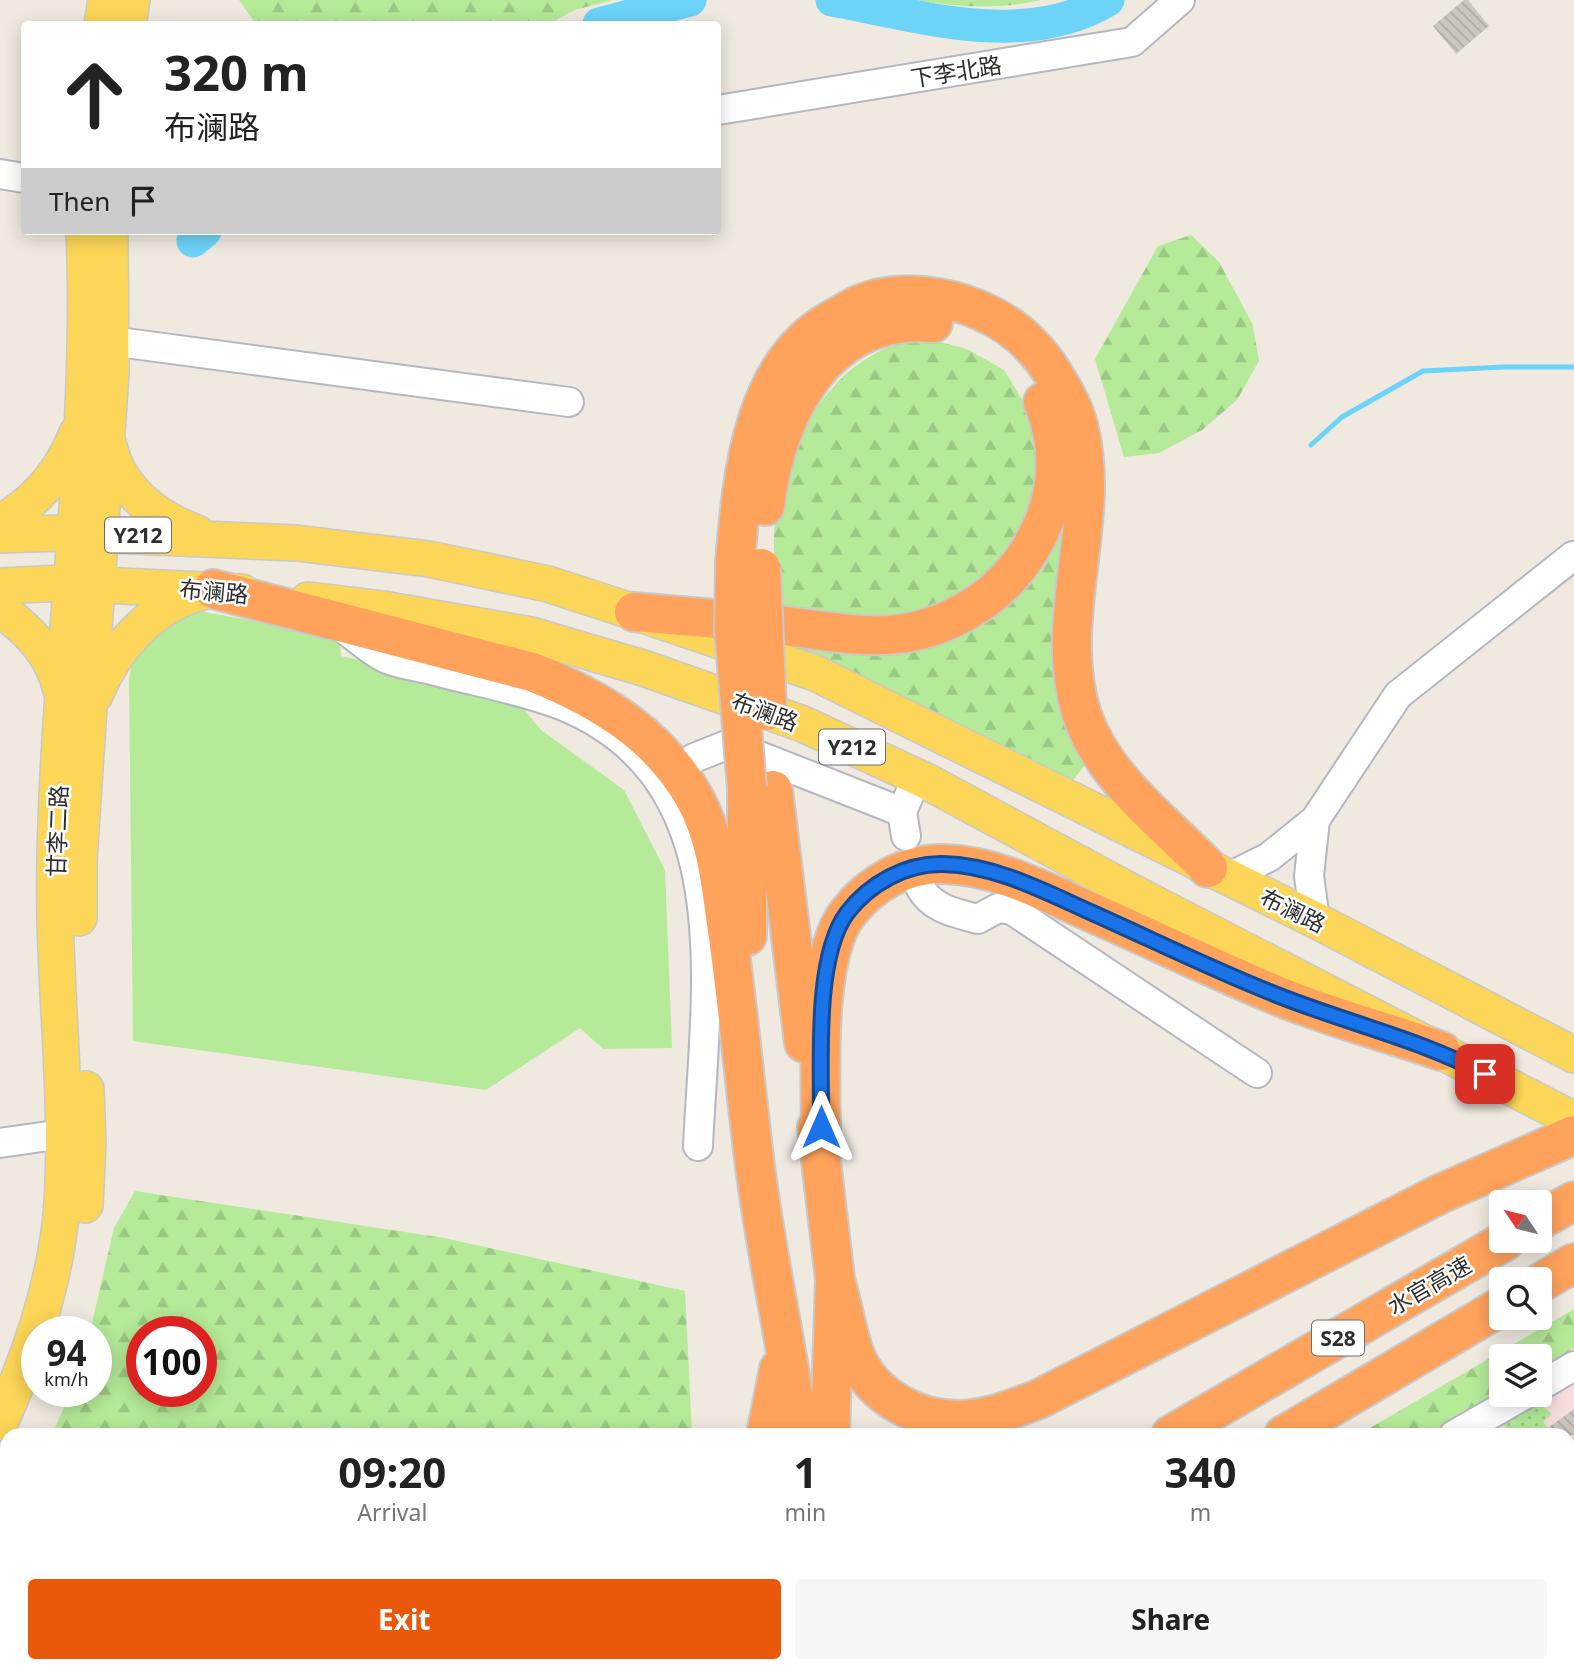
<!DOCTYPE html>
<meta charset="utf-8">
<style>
body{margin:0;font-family:"Noto Sans","Noto Sans SC",sans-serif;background:#f6f6f6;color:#222;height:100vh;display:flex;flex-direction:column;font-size:26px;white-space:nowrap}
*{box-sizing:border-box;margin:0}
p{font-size:23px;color:#767676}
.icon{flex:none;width:38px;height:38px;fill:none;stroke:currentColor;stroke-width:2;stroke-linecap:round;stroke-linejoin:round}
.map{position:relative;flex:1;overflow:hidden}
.panel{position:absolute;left:0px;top:1428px;width:1575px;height:245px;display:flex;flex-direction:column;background:#fff;border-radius:21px 21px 0 0;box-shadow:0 4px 18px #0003}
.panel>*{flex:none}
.banner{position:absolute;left:21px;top:21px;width:700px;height:214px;border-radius:7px;box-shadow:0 4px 18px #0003;background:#fff;color:#222;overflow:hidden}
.needle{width:46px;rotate:305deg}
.tools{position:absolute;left:1489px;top:1190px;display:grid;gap:14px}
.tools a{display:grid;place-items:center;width:63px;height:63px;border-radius:7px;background:#fff;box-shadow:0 4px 18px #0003;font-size:35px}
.speed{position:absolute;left:21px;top:1316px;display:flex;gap:14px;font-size:35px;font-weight:700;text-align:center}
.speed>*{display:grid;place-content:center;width:91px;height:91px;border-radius:50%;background:#fff;box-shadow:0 4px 18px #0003;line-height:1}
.speed small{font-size:18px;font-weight:400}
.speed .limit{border:10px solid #d22;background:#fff;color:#111}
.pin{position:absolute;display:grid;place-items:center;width:60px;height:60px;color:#fff;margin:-30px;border-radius:14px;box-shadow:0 4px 10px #0006}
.me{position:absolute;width:77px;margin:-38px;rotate:0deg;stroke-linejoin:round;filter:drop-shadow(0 0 5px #0008)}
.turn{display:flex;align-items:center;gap:24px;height:147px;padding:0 28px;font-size:32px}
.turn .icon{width:91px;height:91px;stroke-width:2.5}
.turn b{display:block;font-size:49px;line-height:60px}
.then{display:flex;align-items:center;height:66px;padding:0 28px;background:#0003;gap:14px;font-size:26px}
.eta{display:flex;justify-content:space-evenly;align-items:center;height:119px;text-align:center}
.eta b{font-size:42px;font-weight:700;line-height:49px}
.button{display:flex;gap:14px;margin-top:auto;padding:14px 28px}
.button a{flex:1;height:80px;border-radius:7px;background:#ea580c;color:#fff;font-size:28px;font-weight:700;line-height:80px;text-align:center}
.button a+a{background:#f6f6f6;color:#222}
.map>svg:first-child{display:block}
.medical{fill:#f7ddde}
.grass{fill:#b4ea98}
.forest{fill:url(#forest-firs);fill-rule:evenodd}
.garden{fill:url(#garden-dots)}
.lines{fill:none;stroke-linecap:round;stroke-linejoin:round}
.stream{stroke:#6cd3f9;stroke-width:5}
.river{stroke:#6cd3f9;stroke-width:33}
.building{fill:url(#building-back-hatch)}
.minor-casing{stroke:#b4b6c2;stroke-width:32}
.major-casing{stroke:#c9c9c9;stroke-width:38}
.highway-casing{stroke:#c9c9c9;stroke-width:42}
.path{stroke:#c9c9c9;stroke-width:3.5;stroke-dasharray:5 3.5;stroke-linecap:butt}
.minor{stroke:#fff;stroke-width:28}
.major{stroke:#fcd658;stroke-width:35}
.highway{stroke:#ffa25c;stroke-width:38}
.highway-bridge-casing{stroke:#c9c9c9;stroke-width:42;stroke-linecap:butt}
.highway-bridge{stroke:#ffa25c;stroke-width:38}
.route-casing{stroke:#114b97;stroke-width:18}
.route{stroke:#1a73e8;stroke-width:12}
.labels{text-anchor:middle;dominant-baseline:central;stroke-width:5;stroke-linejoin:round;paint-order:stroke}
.shield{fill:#fff;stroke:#6d6d6d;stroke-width:2}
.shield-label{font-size:21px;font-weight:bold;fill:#2e2e2e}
.street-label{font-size:23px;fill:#2e2e2e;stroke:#fff}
</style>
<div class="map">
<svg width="1574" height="1673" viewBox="0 0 1574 1673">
<defs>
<pattern id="forest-firs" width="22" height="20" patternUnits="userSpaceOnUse" patternTransform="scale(1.75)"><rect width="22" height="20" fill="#b4ea98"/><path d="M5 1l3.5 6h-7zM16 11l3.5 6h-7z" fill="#9bc983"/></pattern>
<pattern id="garden-dots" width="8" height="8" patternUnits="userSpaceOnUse" patternTransform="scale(1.75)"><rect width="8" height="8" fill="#b4ea98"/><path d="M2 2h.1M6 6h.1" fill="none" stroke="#9bc983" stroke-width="1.8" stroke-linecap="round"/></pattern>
<pattern id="building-back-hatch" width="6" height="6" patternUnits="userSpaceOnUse" patternTransform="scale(1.75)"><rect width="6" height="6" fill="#cbc7be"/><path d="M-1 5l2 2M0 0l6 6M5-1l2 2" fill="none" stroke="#afaba4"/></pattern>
</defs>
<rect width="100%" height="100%" fill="#f0e9e0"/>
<!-- medical -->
<path class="medical" d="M1574,1348v325h-540l7,-7h527v-231h-141l74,-44 1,4h38v-27z"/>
<!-- grass -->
<path class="grass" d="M192,610l147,26 2,20 170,38 30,36 83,60 41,80 7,178 -69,1 -23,-21 -94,62 -353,-49 -4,-360 4,-32z"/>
<!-- forest -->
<path class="forest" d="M239,0h374l-38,10 -26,14h-293z
M915,0h126c-42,10 -84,7 -126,0z
M1191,235l28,27 34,63 6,36 -22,39 -35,30 -43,23 -35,4 -29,-98 63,-113z
M932,340l35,9 37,21 24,39 13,41 -4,37 -17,49 -29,37 -38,27 -62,20 -52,4 -60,-20c-4,-31 -8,-65 -2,-97 12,-68 53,-142 123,-164 9,-3 22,-2 32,-3z
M1063,497l26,263 -19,24 -282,-137 63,5 109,-28z
M135,1191l309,47 241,53 7,144h-640l19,-44h25v-59h-6l24,-104zM142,1332h59v59h-59z
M1574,1309v39l-34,20v-12h-38l-1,35 -74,44h-69z
M7,1513v153h516l-10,7h-513v-150z"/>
<!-- garden -->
<path class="garden" d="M1539,1403l13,11 -9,8 10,12 -41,1 -8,-10z"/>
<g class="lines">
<!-- stream -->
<path class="stream" d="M1311,445l31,-28 81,-46 80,-4h71"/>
<!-- river -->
<path class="river" d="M832,0c89,16 192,50 276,0
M599,24l91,-24
M193,241l12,-10"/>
</g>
<!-- building -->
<path class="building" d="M1464,0h4l21,26 -33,28 -23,-28z
M1574,1409v26h-36z"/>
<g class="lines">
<defs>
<path id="minor" d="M718,110l414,-68 48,-42
M0,174l24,4
M111,341l458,61
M343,628c14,10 28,24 44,31 12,5 28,7 41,10 44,12 91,20 133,36 182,73 144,285 137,441
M694,758l35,-14 173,68
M1315,820l-6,56 6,44
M906,836l-4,-24 15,-35
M1227,878l42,-21 46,-37 83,-125 175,-139
M920,887c12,22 35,26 58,32l20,-11 14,2 245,163
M0,1143l63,-9
M1540,1386l34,-20
M1454,1435l70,-40
M1498,1666l5,7
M1191,1673l1,-7
M1406,1673l7,-7"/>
<path id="major" d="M102,24l4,-24
M128,24l4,-24
M109,446c10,44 47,72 88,87
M0,523c36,-21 62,-51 77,-90
M0,535l62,-2 234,10 133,16 119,25 86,28 181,61 500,247 259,135
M0,586l62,-3 180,9
M308,600l75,9 148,26 112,33 160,56 125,58 200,108 446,230
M0,609c30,22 52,44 61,81
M95,695c19,-47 57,-90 107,-103
M79,918v-58l32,-489 -1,-140
M85,1205l3,-62 -2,-54
M0,1423c31,-69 57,-144 62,-220 7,-115 -10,-230 -7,-344 4,-210 38,-418 29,-628
M0,1474l7,-12"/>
<path id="highway" d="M765,506c11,-92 60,-193 168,-183
M735,563c7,-83 15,-200 100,-245 10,-5 22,-14 34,-17 36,-11 77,-5 110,9 31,13 56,35 73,62 10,16 21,34 26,53 25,95 -27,195 4,290 21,63 82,107 126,153
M213,589l319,83c66,26 128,63 163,127 23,42 26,92 33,138 10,74 17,147 26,221 11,93 33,184 45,277
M634,612c47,4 95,8 143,13 76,9 130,25 199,-20 28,-18 47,-40 62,-70 21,-43 23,-89 5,-133
M773,790l31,253
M747,936v-148
M817,1127l18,152 -5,156
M821,1152c1,-59 -10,-192 27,-239 22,-29 58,-50 95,-49 53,1 102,28 150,49 61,27 121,56 183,82 53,22 111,37 165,56
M1540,1220l34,-19
M835,1279c7,24 11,50 19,73 17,47 70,73 118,67 24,-3 45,-12 67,-20l401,-205 134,-59
M1540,1283l34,-20
M766,1435l13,-66
M1171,1435l334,-194
M1284,1435l218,-129
M813,1666v7
M615,1673l7,-7
M759,1673l12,-7
M875,1673l12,-7"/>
</defs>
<!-- minor casing -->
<use href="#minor" class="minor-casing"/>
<!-- major casing -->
<use href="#major" class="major-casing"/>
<!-- highway casing -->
<use href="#highway" class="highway-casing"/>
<!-- path -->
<path class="path" d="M1088,1673l7,-7"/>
<!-- minor -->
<use href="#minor" class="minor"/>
<!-- major -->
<use href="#major" class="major"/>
<!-- highway -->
<use href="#highway" class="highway"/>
<defs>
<path id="highway-bridge" d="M735,563l-1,67 13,158
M761,568l6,143"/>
</defs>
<!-- highway-bridge casing -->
<use href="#highway-bridge" class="highway-bridge-casing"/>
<!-- highway-bridge -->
<use href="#highway-bridge" class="highway-bridge"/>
</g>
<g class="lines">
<defs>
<path id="route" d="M821,1127c1,-56 -8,-168 26,-214 22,-29 59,-50 96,-49 51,1 99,26 145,47 63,28 125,59 189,84 70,28 142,44 208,79"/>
</defs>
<!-- route casing -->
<use href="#route" class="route-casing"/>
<!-- route -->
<use href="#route" class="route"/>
</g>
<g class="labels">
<!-- shield labels -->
<g class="shield">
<rect x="105" y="517.5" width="66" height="35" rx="5"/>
<rect x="819" y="729.5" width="66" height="35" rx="5"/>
<rect x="1312" y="1320.5" width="52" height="35" rx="5"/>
</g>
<g class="shield-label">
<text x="138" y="535">Y212</text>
<text x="852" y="747">Y212</text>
<text x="1338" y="1338">S28</text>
</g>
<!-- street labels -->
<g class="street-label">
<text transform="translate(956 71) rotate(-9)">下李北路</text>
<text transform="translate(214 591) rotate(5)">布澜路</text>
<text transform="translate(765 711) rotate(20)">布澜路</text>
<text transform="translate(57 831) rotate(-88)">甘李二路</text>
<text transform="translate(1293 910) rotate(26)">布澜路</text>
<text transform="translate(1429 1285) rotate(-30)">水官高速</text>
</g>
</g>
</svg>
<div class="tools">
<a><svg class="needle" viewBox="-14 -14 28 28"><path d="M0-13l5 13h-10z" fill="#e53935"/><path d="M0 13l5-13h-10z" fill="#767676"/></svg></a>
<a><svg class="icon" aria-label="search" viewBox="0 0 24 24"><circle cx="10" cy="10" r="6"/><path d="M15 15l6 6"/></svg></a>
<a><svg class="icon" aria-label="layers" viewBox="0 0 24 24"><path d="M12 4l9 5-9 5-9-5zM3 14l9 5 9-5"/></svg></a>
</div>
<div class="speed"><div>94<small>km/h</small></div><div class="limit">100</div></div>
<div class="pin" style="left:1485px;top:1074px;background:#d93025"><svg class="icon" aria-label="arrive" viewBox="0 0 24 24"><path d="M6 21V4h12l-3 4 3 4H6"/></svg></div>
<svg class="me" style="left:821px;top:1127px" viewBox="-20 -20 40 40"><path d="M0-17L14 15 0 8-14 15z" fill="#1a73e8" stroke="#fff" stroke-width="4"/></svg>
<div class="banner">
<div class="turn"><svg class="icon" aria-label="ahead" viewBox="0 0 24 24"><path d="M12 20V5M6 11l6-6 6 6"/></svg><div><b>320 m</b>布澜路</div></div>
<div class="then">Then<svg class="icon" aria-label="arrive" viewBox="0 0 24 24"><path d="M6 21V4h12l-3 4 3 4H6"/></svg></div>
</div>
<section class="panel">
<div class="eta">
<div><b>09:20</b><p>Arrival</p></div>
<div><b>1</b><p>min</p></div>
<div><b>340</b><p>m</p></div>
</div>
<div class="button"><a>Exit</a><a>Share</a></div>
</section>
</div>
